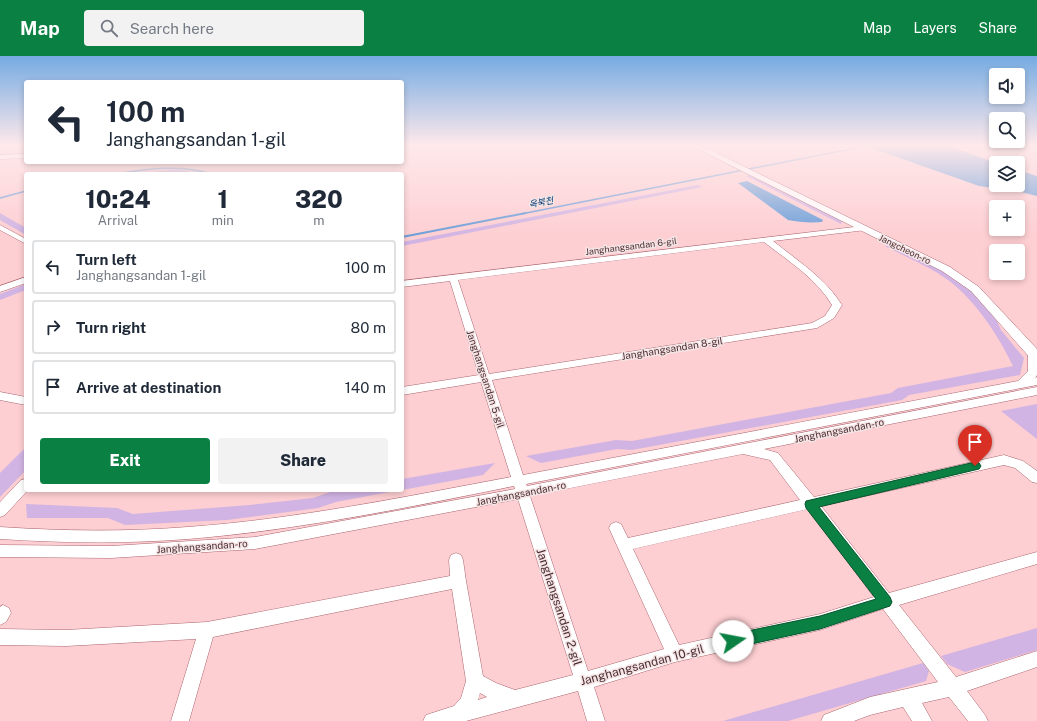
<!DOCTYPE html>
<meta charset="utf-8">
<style>
body{margin:0;font-family:"Public Sans","Noto Sans KR",sans-serif;background:#f2f2f3;color:#1f2937;height:100vh;display:flex;flex-direction:column;font-size:15px;white-space:nowrap}
*{box-sizing:border-box;margin:0}
p{font-size:13px;color:#747a83}
.icon{flex:none;width:22px;height:22px;fill:none;stroke:currentColor;stroke-width:2;stroke-linecap:round;stroke-linejoin:round}
.map{position:relative;flex:1;overflow:hidden}
.side{position:absolute;left:24px;top:116px;width:380px;height:320px;display:flex;flex-direction:column;background:#fff;border-radius:4px;box-shadow:0 2px 6px #0003}
.side>*{flex:none}
.top-card{position:absolute;left:24px;top:24px;width:380px;height:84px;border-radius:4px;box-shadow:0 2px 6px #0003;background:#fff;color:#1f2937;overflow:hidden}
.buttons{position:absolute;left:989px;top:12px;display:grid;gap:8px}
.buttons a{display:grid;place-items:center;width:36px;height:36px;border-radius:4px;background:#fff;box-shadow:0 2px 6px #0003;font-size:20px}
.pin{position:absolute;display:grid;place-items:center;width:34px;height:34px;color:#fff;margin:-41px -17px;border-radius:50% 50% 50% 0;rotate:-45deg;box-shadow:0 0 4px #0007}
.pin .icon{rotate:45deg}
.me{position:absolute;width:44px;margin:-22px;rotate:78deg;stroke-linejoin:round;filter:drop-shadow(0 0 3px #0008)}
.turn{display:flex;align-items:center;gap:14px;height:84px;padding:0 16px;font-size:18px}
.turn .icon{width:52px;height:52px;stroke-width:2.5}
.turn b{display:block;font-size:28px;line-height:34px}
.eta{display:flex;justify-content:space-evenly;align-items:center;height:68px;text-align:center}
.eta b{font-size:24px;font-weight:800;line-height:28px}
.button{display:flex;gap:8px;margin-top:auto;padding:8px 16px}
.button a{flex:1;height:46px;border-radius:4px;background:#0b8043;color:#fff;font-size:16px;font-weight:800;line-height:46px;text-align:center}
.button a+a{background:#f2f2f3;color:#1f2937}
ul{padding:0;list-style:none}
li{display:flex;align-items:center;gap:12px;height:54px;margin:0 8px 6px;padding:0 8px;border:2px solid #e0e1e3;border-radius:4px}
li div{flex:1}
li b{display:block;font-size:15px}
li em{font-style:normal}
header{display:flex;align-items:center;gap:24px;box-sizing:border-box;height:56px;padding:0 20px;background:#0b8043;color:#fff}
header strong{font-size:19px}
nav{display:flex;gap:22px;margin-inline-start:auto;font-size:14px}
.search{width:280px;height:36px;background:#f2f2f3;display:flex;align-items:center;gap:10px;box-sizing:border-box;padding:0 14px;border-radius:4px;color:#747a83;font-size:15px}
.map>svg:first-child{display:block}
.green{fill:#d1b4e3}
.water{fill:#699dd8}
.lines{fill:none;stroke-linecap:round;stroke-linejoin:round}
.stream-far1{stroke:#699dd8;stroke-width:1.5}
.stream{stroke:#699dd8;stroke-width:2}
.minor-casing{stroke:#aa666e;stroke-width:1}
.major-casing{stroke:#aa666e;stroke-width:1}
.minor{fill:#fff;fill-rule:evenodd}
.major{fill:#fff;fill-rule:evenodd}
.route{fill:#0b8043;stroke:#07532c}
.labels{text-anchor:middle;dominant-baseline:central;stroke-width:3;stroke-linejoin:round;paint-order:stroke}
.far-water-label{font-size:9px;font-style:italic;fill:#064177;stroke:#f4e4e5}
.far-street-label{font-size:9px;fill:#4d2f32;stroke:#f4e4e5}
.street-label{font-size:10px;fill:#4d2f32;stroke:#f4e4e5}
.near-street-label{font-size:12px;fill:#4d2f32;stroke:#f4e4e5}
</style>
<header>
<strong>Map</strong>
<div class="search"><svg class="icon" aria-label="search" viewBox="0 0 24 24"><circle cx="10" cy="10" r="6"/><path d="M15 15l6 6"/></svg>Search here</div>
<nav><a>Map</a><a>Layers</a><a>Share</a></nav>
</header>
<div class="map">
<svg width="1037" height="665" viewBox="0 0 1037 665">
<rect width="100%" height="100%" fill="#fdced2"/>
<!-- green -->
<path class="green" d="M171,114h11l17,4h-65z
M751,119l91,46 -1,3 -95,-48z
M698,129l4,2 -300,59v-4z
M0,157l26,15v7l-26,-15z
M890,189l53,26 18,11 11,10 24,27 5,11 23,28 -4,17 -111,20 -7,5 -270,50 -15,-1 -76,14 -15,-7 90,-16 16,1 259,-48 7,-5 115,-22c-15,-31 -37,-65 -65,-86 -19,-14 -42,-23 -63,-34z
M26,228v6l-26,10v-6z
M1037,348v35l-36,-28z
M26,391v23l-26,27v-24z
M495,407l-12,12 -81,15v-11z
M336,434h64l-64,12 -18,6 -91,12 -102,5 -17,-7h-81l-1,-14 91,4 16,6 117,-9 63,-7z
M1037,572v22l-72,22 -18,-8 -6,-8z
M923,607l6,8 -3,10 -138,40h-65z"/>
<!-- water -->
<path class="water" d="M863,89h83l50,18v22h22v-15l19,6v20l-20,-5 -38,-5z
M747,125l76,39 -1,2c-13,1 -23,0 -34,-2l-50,-37z"/>
<g class="lines">
<!-- stream-far1 -->
<path class="stream-far1" d="M115,118c33,-5 64,-10 97,0
M0,142l26,-7
M521,158l350,-69"/>
<!-- stream -->
<path class="stream" d="M402,181l124,-24"/>
<defs>
<path id="minor" d="M26,98v4l-26,1v-4z
M0,169l26,14v5l-26,-14z
M863,170h3v4l-93,11c25,20 52,37 69,64l-8,13 -17,10 -325,52 31,95 495,-94 10,-10v-18l1,-2h8v24l-2,3 2,-1v8l-511,99 1,2 510,-99v8l-273,54 14,4 36,44 190,-42 19,6 14,10v12l-5,-1 -17,-14 -11,-3 -183,41 68,87 148,-41v12l-138,41 57,72 81,-26v16l-70,24 18,24 3,6h-20l-19,-24 -27,6 10,18h-20l-9,-14 -33,8 -16,6h-33l3,-6 46,-18 68,-15 -55,-73 -63,21 -145,32 -81,25 11,34h-18l-9,-30 -112,30h-43l3,-6 28,-9 7,-8 5,-17 -14,-92 -239,48 -24,84h-18l25,-82 -130,7 -66,-1v-16l66,1 141,-8 243,-46 -1,-16 2,-5 5,-2 5,2 2,5 3,21 17,95 13,7 19,7 58,-15 -55,-176 -263,50 -144,9 -111,-1v-12l111,1 144,-9 260,-48 -1,-3c-108,22 -216,44 -326,53 -63,5 -125,4 -188,0v-12c63,4 125,5 188,0 109,-8 216,-30 323,-50l-30,-95 -79,13v-8l77,-12 -29,-94 -48,6v-6zM764,186c24,19 52,36 68,63l-7,11 -13,7 -323,51 -31,-94zM743,398l27,6 30,40 -172,38 -7,-14 -5,-2 -5,2 -2,4 55,121 -76,22 -58,-175zM808,453l66,88 -54,17 -141,31 -46,-96zM480,637l7,4 -9,3z
M26,221v6l-26,9v-6z
M0,336l26,5v8l-26,-5z
M26,423v11h2l-23,25 -5,2v-15l21,-22z
M3,549l6,3 2,5 -5,9 -6,3v-18z"/>
<path id="major" d="M690,89h10l250,122 29,20 58,62v12l-5,-1 -61,-69 -29,-20z"/>
</defs>
<!-- minor casing -->
<use href="#minor" class="minor-casing"/>
<!-- major casing -->
<use href="#major" class="major-casing"/>
<!-- minor -->
<use href="#minor" class="minor"/>
<!-- major -->
<use href="#major" class="major"/>
</g>
<!-- sky -->
<linearGradient id="sky" x2="0" y2="1"><stop stop-color="#75abe2"/><stop offset="0.49" stop-color="#fee9eb"/><stop offset="1" stop-color="#fee9eb" stop-opacity="0"/></linearGradient>
<rect width="1037" height="182" fill="url(#sky)"/>
<!-- route -->
<path class="route" d="M975,406l4,1 2,3 -2,3 -160,38 71,90 2,5 -2,4 -70,23 -87,19 -5,-2 -2,-5 2,-5 5,-2 87,-18 56,-17 -70,-91 -1,-4 1,-3z"/>
<g class="labels">
<!-- far-water labels -->
<g class="far-water-label">
<text transform="translate(541 146) rotate(-11)">옥북천</text>
</g>
<!-- far-street labels -->
<g class="far-street-label">
<text transform="translate(631 190) rotate(-7)">Janghangsandan 6-gil</text>
<text transform="translate(905 193) rotate(26)">Jangcheon-ro</text>
</g>
<!-- street labels -->
<g class="street-label">
<text transform="translate(672 292) rotate(-9)">Janghangsandan 8-gil</text>
<text transform="translate(486 323) rotate(72)">Janghangsandan 5-gil</text>
<text transform="translate(839 374) rotate(-11)">Janghangsandan-ro</text>
<text transform="translate(521 437) rotate(-11)">Janghangsandan-ro</text>
<text transform="translate(202 490) rotate(-4)">Janghangsandan-ro</text>
</g>
<!-- near-street labels -->
<g class="near-street-label">
<text transform="translate(559 551) rotate(72)">Janghangsandan 2-gil</text>
<text transform="translate(642 609) rotate(-15)">Janghangsandan 10-gil</text>
</g>
</g>
</svg>
<div class="buttons">
<a><svg class="icon" aria-label="sound" viewBox="0 0 24 24"><path d="M4 9h4l5-4v14l-5-4H4zM17 9q2 3 0 6"/></svg></a>
<a><svg class="icon" aria-label="search" viewBox="0 0 24 24"><circle cx="10" cy="10" r="6"/><path d="M15 15l6 6"/></svg></a>
<a><svg class="icon" aria-label="layers" viewBox="0 0 24 24"><path d="M12 4l9 5-9 5-9-5zM3 14l9 5 9-5"/></svg></a>
<a>+</a>
<a>−</a>
</div>
<div class="pin" style="left:975px;top:410px;background:#d93025"><svg class="icon" aria-label="arrive" viewBox="0 0 24 24"><path d="M6 21V4h12l-3 4 3 4H6"/></svg></div>
<svg class="me" style="left:733px;top:585px" viewBox="-20 -20 40 40"><circle r="19" fill="#fff"/><path d="M0-13L10 11 0 6-10 11z" fill="#0b8043"/></svg>
<div class="top-card">
<div class="turn"><svg class="icon" aria-label="left" viewBox="0 0 24 24"><path d="M17 20v-9H6M10 6l-5 5 5 5"/></svg><div><b>100 m</b>Janghangsandan 1-gil</div></div>
</div>
<section class="side">
<div class="eta">
<div><b>10:24</b><p>Arrival</p></div>
<div><b>1</b><p>min</p></div>
<div><b>320</b><p>m</p></div>
</div>
<ul>
<li><svg class="icon" aria-label="left" viewBox="0 0 24 24"><path d="M17 20v-9H6M10 6l-5 5 5 5"/></svg><div><b>Turn left</b><p>Janghangsandan 1-gil</p></div><em>100 m</em></li>
<li><svg class="icon" aria-label="right" viewBox="0 0 24 24"><path d="M7 20v-9h11M14 6l5 5-5 5"/></svg><div><b>Turn right</b></div><em>80 m</em></li>
<li><svg class="icon" aria-label="arrive" viewBox="0 0 24 24"><path d="M6 21V4h12l-3 4 3 4H6"/></svg><div><b>Arrive at destination</b></div><em>140 m</em></li>
</ul>
<div class="button"><a>Exit</a><a>Share</a></div>
</section>
</div>
